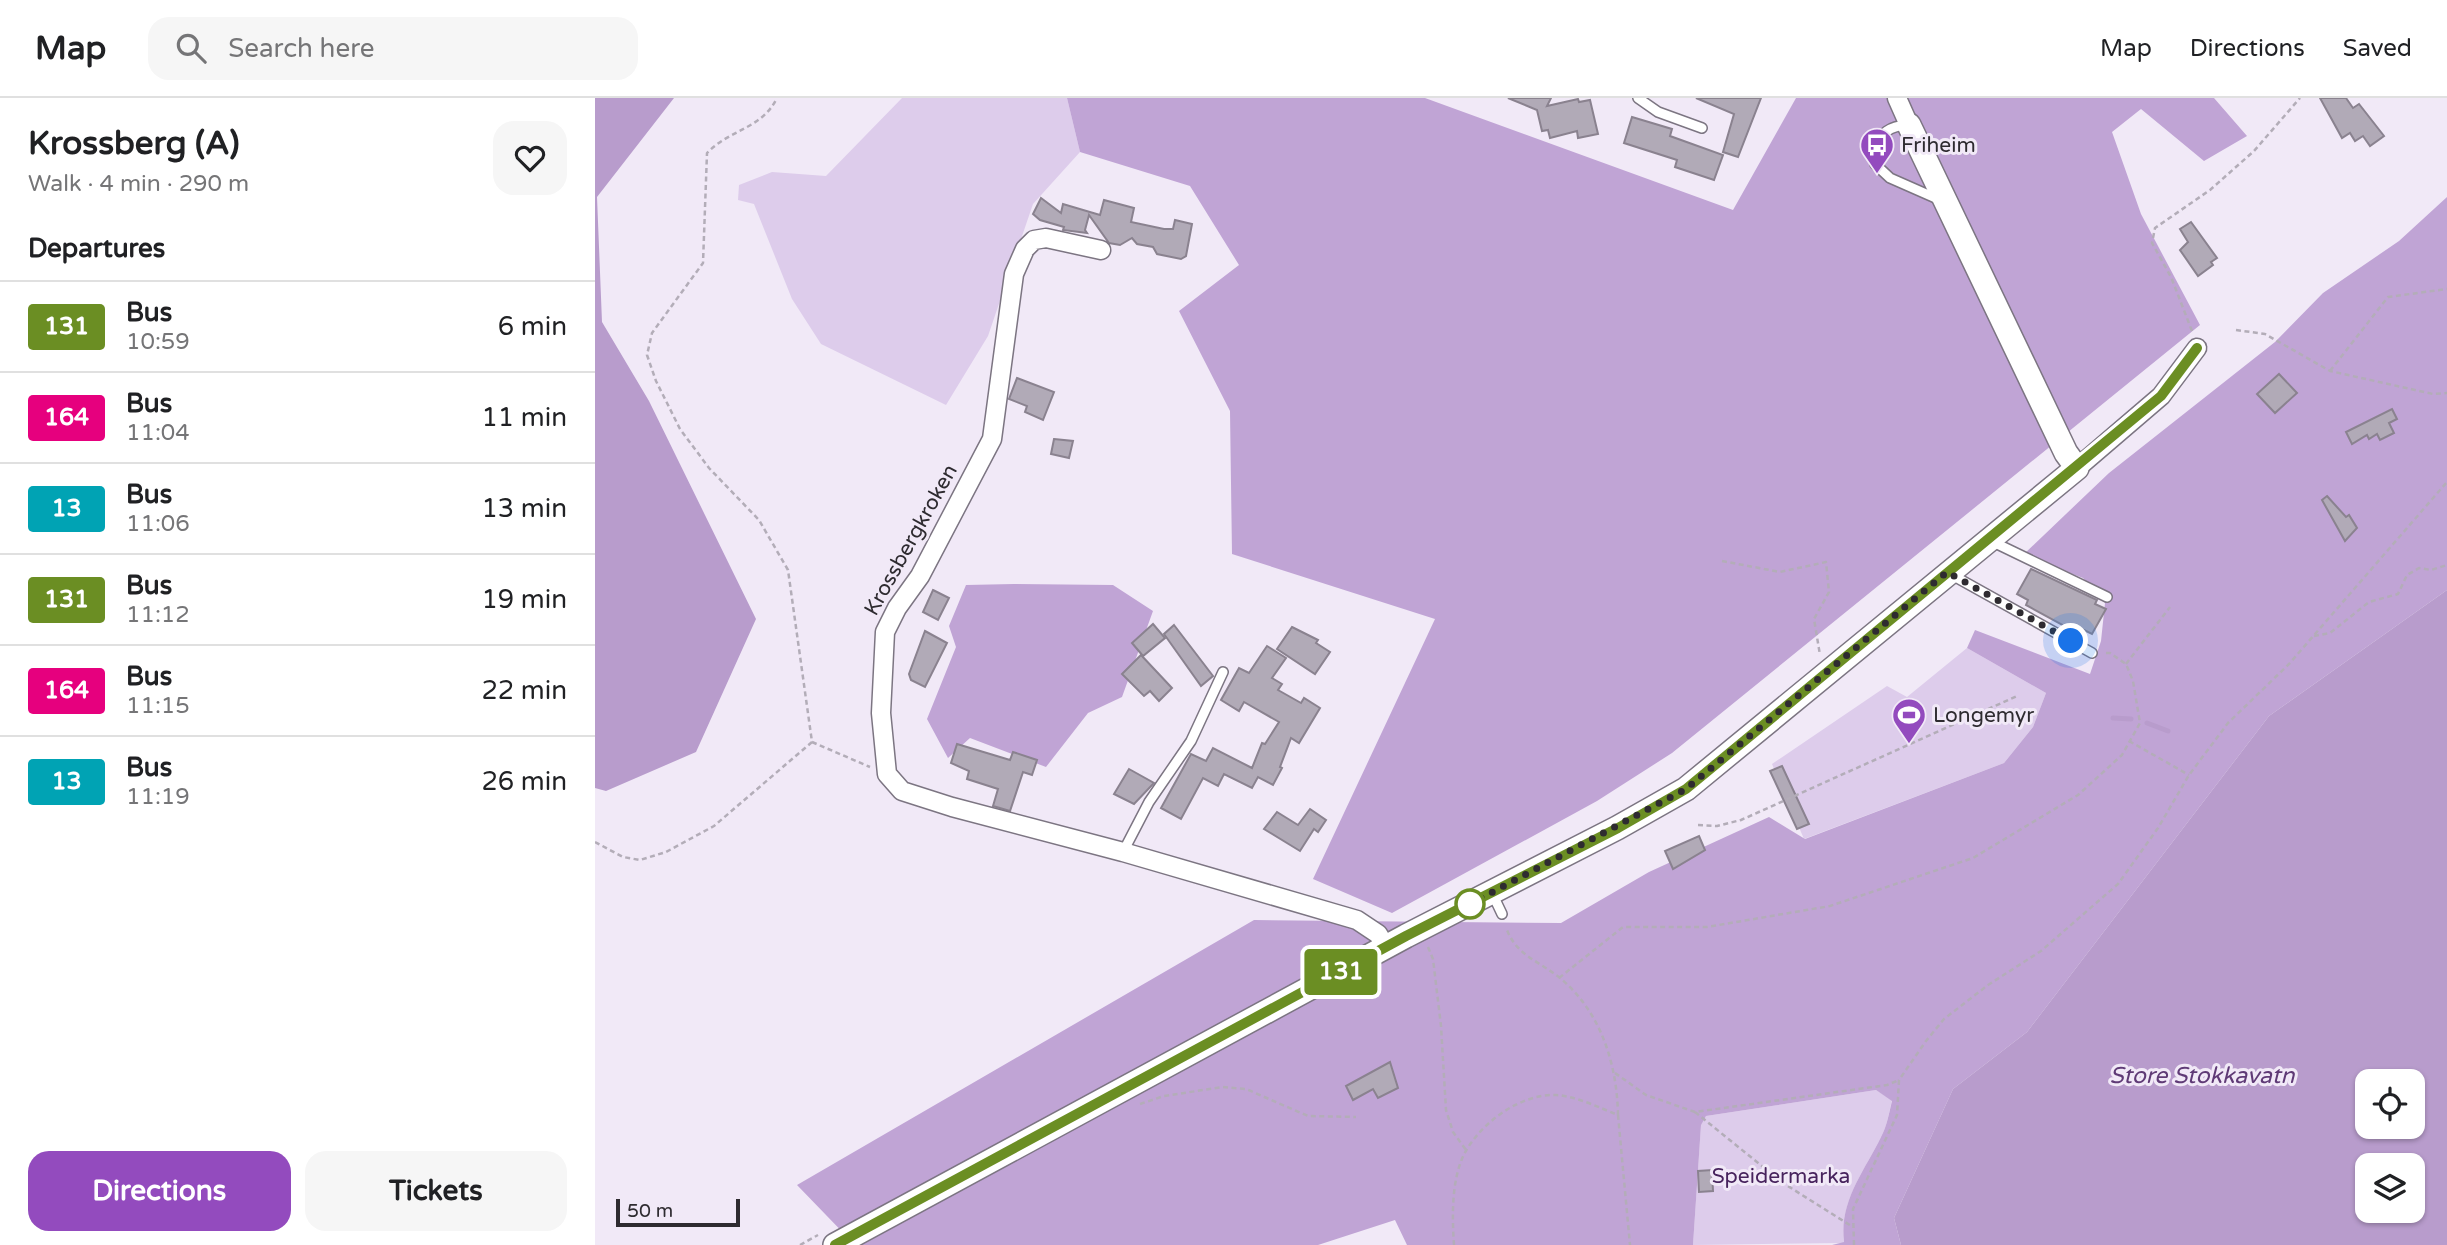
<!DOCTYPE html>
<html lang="en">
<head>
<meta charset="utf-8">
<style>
  body { margin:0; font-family:"Varela Round",sans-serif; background:#f6f6f6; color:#202124; height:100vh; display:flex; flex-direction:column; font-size:26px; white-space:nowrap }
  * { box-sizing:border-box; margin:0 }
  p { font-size:23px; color:#757577 }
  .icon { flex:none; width:38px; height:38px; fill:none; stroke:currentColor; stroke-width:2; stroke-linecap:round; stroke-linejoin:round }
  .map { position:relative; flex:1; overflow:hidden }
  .details { display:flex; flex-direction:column; background:#fff; width:595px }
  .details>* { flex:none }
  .badge { padding:0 14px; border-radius:5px; font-size:24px; line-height:46px }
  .buttons { position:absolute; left:1760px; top:971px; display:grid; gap:14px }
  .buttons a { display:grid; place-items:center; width:70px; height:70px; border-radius:14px; background:#fff; box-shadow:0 2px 5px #0004; font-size:35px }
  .scale { position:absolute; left:21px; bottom:18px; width:124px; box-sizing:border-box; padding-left:7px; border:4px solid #2e2b30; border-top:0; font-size:19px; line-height:24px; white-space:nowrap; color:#2e2b30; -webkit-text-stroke:5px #f1e9f7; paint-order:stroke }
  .you { position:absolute; width:35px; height:35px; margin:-18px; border:5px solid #fff; border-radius:50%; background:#1a73e8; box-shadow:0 0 0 10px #1a73e833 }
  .map>.badge { position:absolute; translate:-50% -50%; box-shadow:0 0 0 4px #fff }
  h2 { padding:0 28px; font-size:26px; line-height:63px }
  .round { display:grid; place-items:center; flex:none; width:74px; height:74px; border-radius:21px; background:#f6f6f6 }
  .overview { display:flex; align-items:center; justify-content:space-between; height:119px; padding:0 28px }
  h1 { font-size:33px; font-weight:700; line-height:52px }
  .action { display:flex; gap:14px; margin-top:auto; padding:14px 28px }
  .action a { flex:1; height:80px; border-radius:21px; background:#934bbe; color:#fff; font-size:28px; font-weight:700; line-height:80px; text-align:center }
  .action a+a { background:#f6f6f6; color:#202124 }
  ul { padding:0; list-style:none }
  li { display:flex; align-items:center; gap:21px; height:91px; padding:0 28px; border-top:2px solid #e0e0e0 }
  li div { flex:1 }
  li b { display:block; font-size:26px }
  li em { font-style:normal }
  li .badge { min-width:77px; font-weight:700; text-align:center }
  header { display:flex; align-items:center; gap:42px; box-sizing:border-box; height:98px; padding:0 35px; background:#fff; border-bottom:2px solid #e0e0e0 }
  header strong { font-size:33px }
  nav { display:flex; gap:38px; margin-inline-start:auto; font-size:24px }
  .search { width:490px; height:63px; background:#f6f6f6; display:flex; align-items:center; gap:18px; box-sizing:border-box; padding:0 24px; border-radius:21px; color:#757577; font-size:26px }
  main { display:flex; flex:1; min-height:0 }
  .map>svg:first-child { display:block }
</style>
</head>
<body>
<header>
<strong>Map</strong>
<div class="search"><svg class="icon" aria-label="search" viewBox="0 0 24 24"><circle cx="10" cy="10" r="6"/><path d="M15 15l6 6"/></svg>Search here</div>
<nav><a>Map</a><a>Directions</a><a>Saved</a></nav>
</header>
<main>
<section class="details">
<div class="overview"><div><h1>Krossberg (A)</h1><p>Walk · 4 min · 290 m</p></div><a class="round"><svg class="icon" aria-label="heart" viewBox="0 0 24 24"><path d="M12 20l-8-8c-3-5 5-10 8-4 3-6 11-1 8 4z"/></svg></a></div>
<h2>Departures</h2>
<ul>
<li><span class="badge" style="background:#6b8e23;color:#fff">131</span><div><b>Bus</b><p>10:59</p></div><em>6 min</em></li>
<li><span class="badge" style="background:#e6007e;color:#fff">164</span><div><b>Bus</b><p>11:04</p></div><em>11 min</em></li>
<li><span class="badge" style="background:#00a3b4;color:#fff">13</span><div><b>Bus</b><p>11:06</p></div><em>13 min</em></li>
<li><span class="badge" style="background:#6b8e23;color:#fff">131</span><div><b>Bus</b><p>11:12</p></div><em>19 min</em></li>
<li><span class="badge" style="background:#e6007e;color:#fff">164</span><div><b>Bus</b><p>11:15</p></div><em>22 min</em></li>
<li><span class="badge" style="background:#00a3b4;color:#fff">13</span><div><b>Bus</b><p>11:19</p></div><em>26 min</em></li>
</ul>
<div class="action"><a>Directions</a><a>Tickets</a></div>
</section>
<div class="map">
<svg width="1852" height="1147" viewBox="0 0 1852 1147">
  <rect width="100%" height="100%" fill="#f1e9f7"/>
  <g fill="#ddcceb">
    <path d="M307 0H472L485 54 438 106 393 238 351 307 226 246 197 201 159 106 143 102 144 87 177 74 231 78Z"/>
    <path d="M1372 550 1451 595 1438 629 1409 665 1209 741 1177 666 1292 588 1312 599Z"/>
    <path d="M1281 992 1297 1002C1294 1015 1292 1028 1286 1039 1269 1074 1244 1103 1249 1145L1098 1147 1106 1026 1111 1018Z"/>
  </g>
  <g fill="#c0a4d5">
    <path d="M472 0H830L1138 112 1201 0H1619L1652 38 1609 63 1546 11 1517 34 1546 116 1605 227 1077 655 1002 703 797 815 718 781 840 521 637 456 635 313 584 213 644 167 595 88 485 54Z"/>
    <path d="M1852 99V492L1674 618 1432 934 1358 991 1299 1120 1306 1147H1237L1249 1144C1244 1103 1269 1074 1286 1039 1292 1028 1294 1015 1297 1003L1281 992 1111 1018 1106 1027 1098 1147H812L800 1122 723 1147H260L202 1087 659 822 966 825 1054 774 1174 719 1210 741 1409 665 1438 629 1451 595 1372 550 1380 532 1495 576 1506 543 1510 505 1488 480 1428 457 1514 375 1680 244 1728 195 1804 143Z"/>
    <path d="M419 486 518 487 558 513 527 599 493 615 451 669 375 640 353 660 332 621 361 549 354 528 371 487Z"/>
  </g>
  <g fill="#b89ccc" fill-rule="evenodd">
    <path d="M0 0H79L2 99 7 224 54 303 161 521 101 654 11 693 0 690Z"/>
    <path d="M1852 492V1147H1306L1299 1120 1358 991 1432 934 1674 618ZM1773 984H1818V1029H1773ZM1773 1068H1818V1113H1773Z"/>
  </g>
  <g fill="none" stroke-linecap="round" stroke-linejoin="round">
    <g stroke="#b89ccc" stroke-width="5">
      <path d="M1518 620 1536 621"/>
      <path d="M1552 625 1573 633"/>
    </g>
  </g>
  <g fill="#b1aab7" stroke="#8a828f" stroke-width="2">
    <path d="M913 0H956L952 8 983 1 984 4 995 2 1003 36 983 40 982 33 955 40 953 32 947 33 942 12Z"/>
    <path d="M1166 0 1143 59 1128 54 1139 16 1101 0Z"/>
    <path d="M1725 0H1751L1758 10 1764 6 1789 38 1775 48 1768 38 1760 43 1755 35 1747 40Z"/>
    <path d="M1037 19 1077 31 1075 38 1128 57 1119 82 1080 69 1082 62 1029 45Z"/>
    <path d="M446 100 466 115 468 106 505 117 509 102 539 110 536 124 569 131H578L580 122 597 126 591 158 586 161 562 156 558 149 542 146 537 140 525 147 514 145 494 117 490 132 492 135 468 132 469 129 445 122 438 116Z"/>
    <path d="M1596 124 1622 160 1616 164 1618 167 1603 178 1585 152 1593 144 1585 131Z"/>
    <path d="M1684 276 1702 295 1680 315 1662 296Z"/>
    <path d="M422 280 459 294 448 322 430 314 432 308 414 301Z"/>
    <path d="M1797 311 1802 321 1794 325 1799 335 1785 342 1782 336 1774 341 1772 337 1757 346 1751 334Z"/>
    <path d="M459 341 478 343 474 360 456 356Z"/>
    <path d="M1732 398 1751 419 1754 417 1762 430 1750 443 1727 402Z"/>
    <path d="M1436 471 1502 502 1500 506 1511 511 1497 536 1485 530 1482 535 1431 507 1433 502 1422 496Z"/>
    <path d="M338 492 354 500 343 522 328 514Z"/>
    <path d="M558 526 570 540 548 558 537 545Z"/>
    <path d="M579 527 618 578 606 588 569 536Z"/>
    <path d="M697 529 723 542 721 545 735 554 720 576 682 551Z"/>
    <path d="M330 533 352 545 330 589 316 582 314 576Z"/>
    <path d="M672 548 691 560 677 580 687 586 683 592 706 605 709 600 725 610 704 645 696 640 685 669 687 670 678 687 663 679 657 690 629 676 623 688 608 680 586 721 566 710 596 656 611 663 618 650 657 670 667 645 670 646 684 624 649 604 644 613 626 602 644 570 654 575Z"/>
    <path d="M546 557 577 590 564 603 555 593 549 598 527 576Z"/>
    <path d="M362 646 415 662 418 654 442 662 437 677 428 674 415 713 398 708 403 691 372 681 374 673 356 665Z"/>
    <path d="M1187 668 1214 726 1202 731 1175 673Z"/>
    <path d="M534 671 559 685 539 706 519 696Z"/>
    <path d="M715 711 731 722 723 734 719 731 705 753 669 731 682 714 703 727Z"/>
    <path d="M1104 738 1110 752 1078 771 1070 753Z"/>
    <path d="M795 964 803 990 783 1000 778 991 758 1002 751 988Z"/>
    <path d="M1117 1072 1118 1093 1104 1094 1103 1073Z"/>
  </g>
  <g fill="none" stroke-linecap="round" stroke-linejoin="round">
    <g stroke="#7c7582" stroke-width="12">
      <g id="service">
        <path d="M1043 0 1063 14 1107 30"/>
        <path d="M1312 27C1294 28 1287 35 1278 50L1280 66 1295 80 1345 102"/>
        <path d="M1396 443 1512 499"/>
        <path d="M1357 477 1497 555"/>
        <path d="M528 754 554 704 596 643 628 574"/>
        <path d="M897 795 907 816"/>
      </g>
    </g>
    <g stroke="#7c7582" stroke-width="21">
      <g id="minor">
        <path d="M1302 0 1314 27"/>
        <path d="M506 152 451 140 439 142 430 151 419 176 397 341 325 478 302 510 290 534 286 615 292 676 307 693 357 709 528 754 762 822 783 836 791 849"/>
        <path d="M1482 370 1566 298 1602 250"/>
      </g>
    </g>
    <g stroke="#7c7582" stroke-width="26">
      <path id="tertiary" d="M240 1147 811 838 1022 730 1091 691 1482 370 1471 355 1314 27"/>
    </g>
    <g stroke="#b3adb8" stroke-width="2.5" stroke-dasharray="5 3.5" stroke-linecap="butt">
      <path d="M1641 232 1670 236 1735 273 1838 296 1852 295"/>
      <path d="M1597 233 1576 179 1557 145 1560 130 1615 92 1659 53 1705 0"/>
      <path d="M1735 273 1793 199 1852 191"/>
      <path d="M1127 463 1185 474 1231 464 1234 494 1219 521 1225 557"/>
      <path d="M1719 538 1735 535 1774 504 1803 496 1812 477 1824 470 1836 472 1852 467"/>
      <path d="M1531 566 1575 509"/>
      <path d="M1534 643 1594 677"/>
      <path d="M217 644 275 669"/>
      <path d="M1103 727 1122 728 1146 722 1422 598"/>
      <path d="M0 744 28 759 45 762 71 754 119 728 217 644 193 472 164 422 114 370 85 331 61 283 52 257 57 235 108 165 112 55C135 31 167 31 182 0"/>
      <path d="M833 849 838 861 846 928 851 1012 858 1034 871 1052"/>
      <path d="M964 880 1028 829H1112L1235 808 1378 760 1483 697 1527 657 1545 625 1538 583 1531 566 1515 555H1510"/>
      <path d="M1020 975 1051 997 1100 1014 1292 987 1304 982"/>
      <path d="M545 1006 569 998 628 989 651 991 713 1018 761 1019"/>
      <path d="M1100 1014 1188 1085 1258 1129"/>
      <path d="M1023 1017 1035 1147"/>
      <path d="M205 1147 223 1137"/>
      <path d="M859 1147C857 1118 856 1077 872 1051 890 1022 926 996 961 997 981 998 1005 1010 1023 1017 1022 966 1006 914 965 880 944 863 920 857 911 829"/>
      <path d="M1259 1147 1258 1111 1302 1017 1304 982 1331 943 1349 921 1393 887 1446 853 1523 786 1563 730 1594 677 1633 625 1694 566 1852 384"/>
    </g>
    <use href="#service" stroke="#fff" stroke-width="9"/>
    <use href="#minor" stroke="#fff" stroke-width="18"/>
    <use href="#tertiary" stroke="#fff" stroke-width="23"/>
  </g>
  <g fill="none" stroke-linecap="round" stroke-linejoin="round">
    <g stroke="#fff" stroke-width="16">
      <path id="line" d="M240 1147 811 838 1023 730 1091 691 1566 298 1602 250"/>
    </g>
    <use href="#line" stroke="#6b8e23" stroke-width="10"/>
    <path stroke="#2e2b30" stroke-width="7" stroke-dasharray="0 12.6" d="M875 806 1091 691 1352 474 1476 543"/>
  </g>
  <defs>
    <g id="bus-pin" transform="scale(1.75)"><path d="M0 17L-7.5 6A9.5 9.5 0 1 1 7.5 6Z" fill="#934bbe" stroke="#f1e9f7"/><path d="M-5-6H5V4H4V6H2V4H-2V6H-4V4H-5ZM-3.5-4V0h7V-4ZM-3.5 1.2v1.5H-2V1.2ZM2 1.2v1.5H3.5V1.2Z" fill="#fff"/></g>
    <g id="stadium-pin" transform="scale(1.75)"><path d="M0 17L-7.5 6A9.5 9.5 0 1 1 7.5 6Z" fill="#934bbe" stroke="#f1e9f7"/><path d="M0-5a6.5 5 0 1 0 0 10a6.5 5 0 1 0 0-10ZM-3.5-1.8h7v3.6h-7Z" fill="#fff"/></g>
  </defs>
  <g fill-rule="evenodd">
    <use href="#bus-pin" x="1282" y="47"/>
    <use href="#stadium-pin" x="1314" y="617"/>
  </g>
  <circle fill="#fff" stroke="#6b8e23" stroke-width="3.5" cx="875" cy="806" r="14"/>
  <g text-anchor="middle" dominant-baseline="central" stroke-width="6" stroke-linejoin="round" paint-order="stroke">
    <g font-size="21" fill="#2e2b30" stroke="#f1e9f7" text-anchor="start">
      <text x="1306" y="47">Friheim</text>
      <text x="1338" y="617">Longemyr</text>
    </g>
    <g font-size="21" fill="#2e2b30" stroke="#f1e9f7">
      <text transform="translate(316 442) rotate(-61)">Krossbergkroken</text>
    </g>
    <g font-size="21" fill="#47235d" stroke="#f1e9f7">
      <text x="1186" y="1078">Speidermarka</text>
    </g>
    <g font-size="23" font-style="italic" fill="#5f3a76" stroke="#f1e9f7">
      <text x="1607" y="978">Store Stokkavatn</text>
    </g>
  </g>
</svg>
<div class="buttons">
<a><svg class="icon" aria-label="locate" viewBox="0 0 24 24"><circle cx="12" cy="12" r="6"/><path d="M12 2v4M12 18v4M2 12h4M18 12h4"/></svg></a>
<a><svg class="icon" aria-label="layers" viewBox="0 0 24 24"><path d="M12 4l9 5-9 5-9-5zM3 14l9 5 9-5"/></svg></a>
</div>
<div class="scale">50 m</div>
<div class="you" style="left:1476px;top:543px"></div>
<b class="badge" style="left:746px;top:874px;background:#6b8e23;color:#fff">131</b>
</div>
</main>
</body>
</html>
